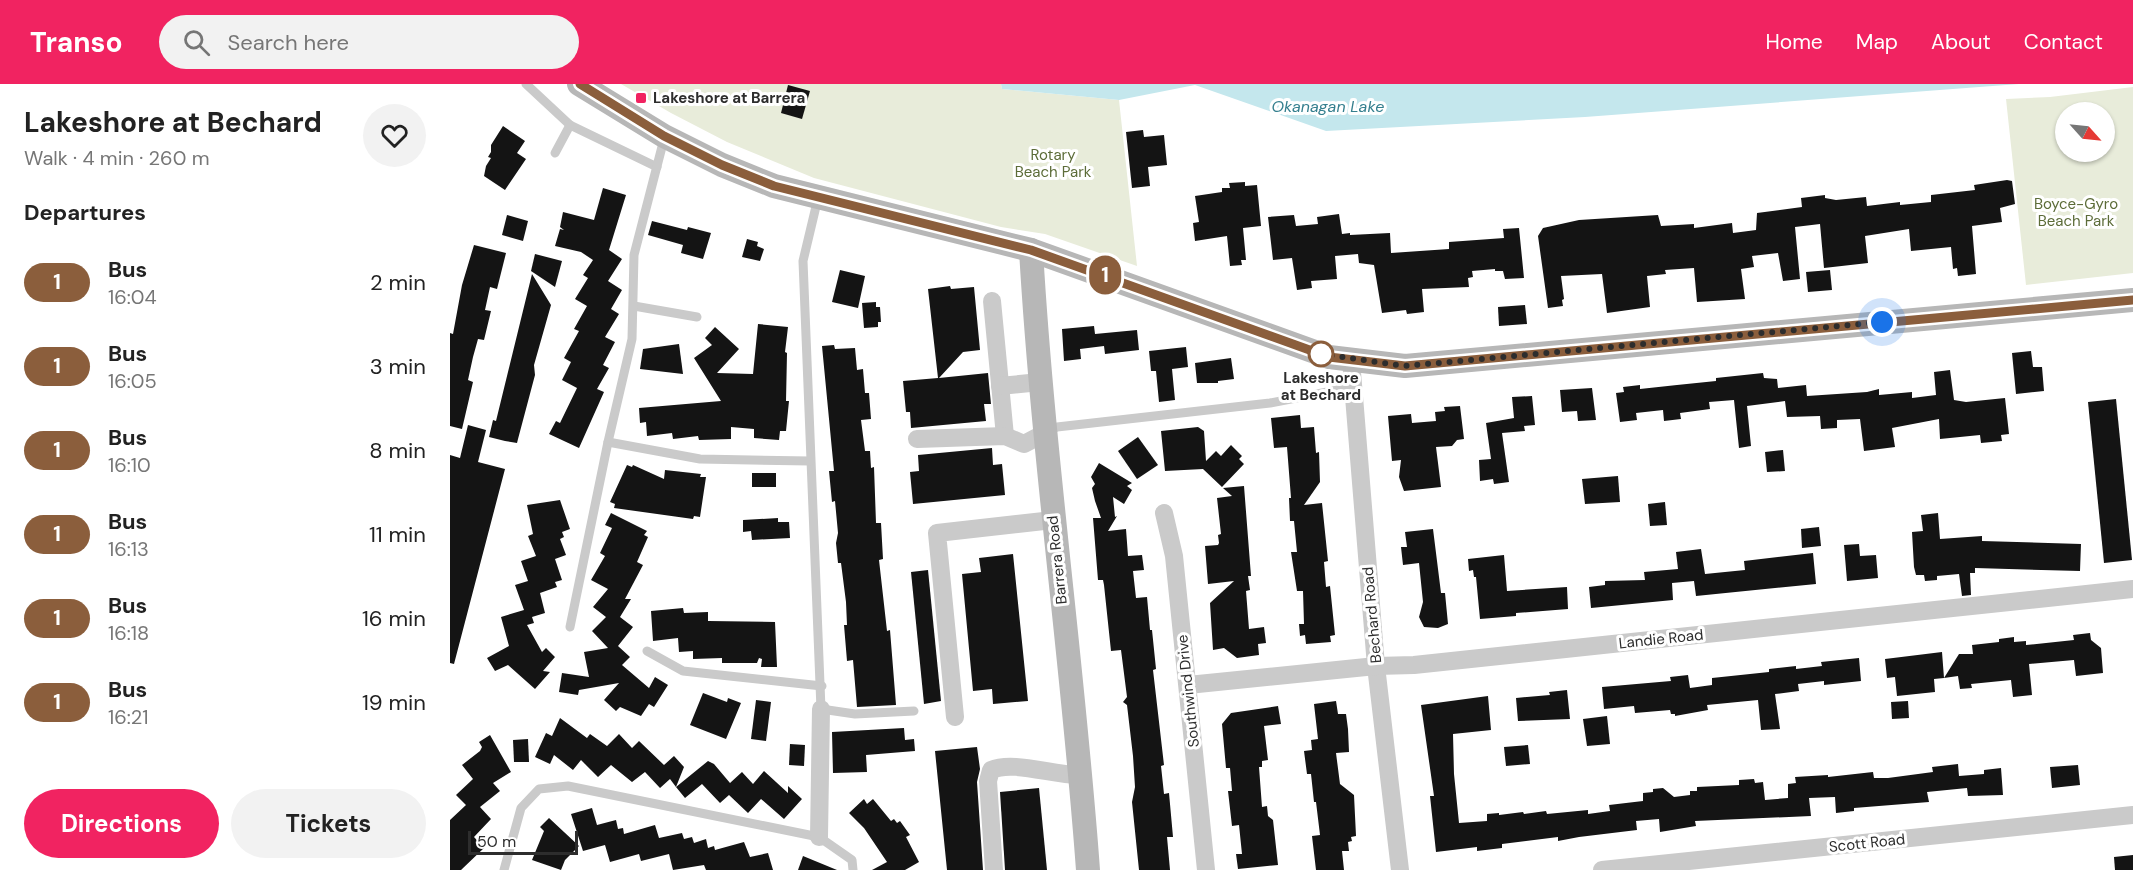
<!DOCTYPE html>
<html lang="en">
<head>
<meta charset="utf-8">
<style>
  body { margin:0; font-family:"DM Sans",sans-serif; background:#f2f2f2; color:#222; height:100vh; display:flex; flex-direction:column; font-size:22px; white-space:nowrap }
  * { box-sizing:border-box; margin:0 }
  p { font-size:20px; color:#767676 }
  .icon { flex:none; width:33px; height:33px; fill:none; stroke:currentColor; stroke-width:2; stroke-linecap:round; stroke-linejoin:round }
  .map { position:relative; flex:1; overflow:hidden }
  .side { display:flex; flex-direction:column; background:#fff; width:450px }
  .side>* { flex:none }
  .badge { padding:0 12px; border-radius:20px; font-size:21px; line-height:39px }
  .needle { width:39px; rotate:117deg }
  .fabs { position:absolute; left:1605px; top:18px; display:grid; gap:12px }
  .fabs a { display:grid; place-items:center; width:60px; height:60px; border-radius:50%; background:#fff; box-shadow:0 2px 4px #0004; font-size:30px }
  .scale { position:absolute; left:18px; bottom:15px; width:110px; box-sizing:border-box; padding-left:6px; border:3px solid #2d2d2d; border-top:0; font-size:16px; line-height:21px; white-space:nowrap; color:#2d2d2d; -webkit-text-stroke:4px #fff; paint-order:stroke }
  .you { position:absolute; width:30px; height:30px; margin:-15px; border:4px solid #fff; border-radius:50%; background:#1a73e8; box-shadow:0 0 0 9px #1a73e833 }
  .map>.badge { position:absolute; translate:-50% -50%; box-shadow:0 0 0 3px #fff }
  h2 { padding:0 24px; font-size:22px; line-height:54px }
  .round { display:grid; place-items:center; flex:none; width:63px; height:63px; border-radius:32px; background:#f2f2f2 }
  .overview { display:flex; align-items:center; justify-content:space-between; height:102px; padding:0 24px }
  h1 { font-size:28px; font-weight:700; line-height:45px }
  .action { display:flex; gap:12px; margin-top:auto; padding:12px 24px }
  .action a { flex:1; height:69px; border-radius:36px; background:#f12361; color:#fff; font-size:24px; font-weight:700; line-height:69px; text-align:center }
  .action a+a { background:#f2f2f2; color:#222 }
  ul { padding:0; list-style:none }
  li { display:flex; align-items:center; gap:18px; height:84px; padding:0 24px }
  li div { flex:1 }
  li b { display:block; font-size:22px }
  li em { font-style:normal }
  li .badge { min-width:66px; font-weight:700; text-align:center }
  header { display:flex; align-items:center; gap:36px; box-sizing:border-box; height:84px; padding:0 30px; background:#f12361; color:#fff }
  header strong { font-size:28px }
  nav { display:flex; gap:33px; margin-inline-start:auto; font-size:21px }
  .search { width:420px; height:54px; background:#f2f2f2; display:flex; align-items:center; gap:15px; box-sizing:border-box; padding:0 21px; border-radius:33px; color:#767676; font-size:22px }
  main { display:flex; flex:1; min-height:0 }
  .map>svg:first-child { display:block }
</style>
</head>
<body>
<header>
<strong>Transo</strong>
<div class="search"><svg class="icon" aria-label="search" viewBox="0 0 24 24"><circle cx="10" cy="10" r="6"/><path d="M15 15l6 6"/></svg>Search here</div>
<nav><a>Home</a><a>Map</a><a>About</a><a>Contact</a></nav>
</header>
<main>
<section class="side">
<div class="overview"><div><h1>Lakeshore at Bechard</h1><p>Walk · 4 min · 260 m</p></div><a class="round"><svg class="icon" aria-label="heart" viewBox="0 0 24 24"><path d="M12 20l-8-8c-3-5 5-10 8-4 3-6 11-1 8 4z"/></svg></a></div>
<h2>Departures</h2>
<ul>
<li><span class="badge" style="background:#8b5e3c;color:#fff">1</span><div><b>Bus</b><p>16:04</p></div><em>2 min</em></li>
<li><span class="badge" style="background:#8b5e3c;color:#fff">1</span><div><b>Bus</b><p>16:05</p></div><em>3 min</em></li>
<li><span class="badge" style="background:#8b5e3c;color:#fff">1</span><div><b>Bus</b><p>16:10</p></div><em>8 min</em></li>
<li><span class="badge" style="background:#8b5e3c;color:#fff">1</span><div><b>Bus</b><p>16:13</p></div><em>11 min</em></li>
<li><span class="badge" style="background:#8b5e3c;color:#fff">1</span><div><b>Bus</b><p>16:18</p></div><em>16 min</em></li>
<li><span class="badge" style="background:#8b5e3c;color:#fff">1</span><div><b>Bus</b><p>16:21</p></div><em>19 min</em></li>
</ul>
<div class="action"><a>Directions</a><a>Tickets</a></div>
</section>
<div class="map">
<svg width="1683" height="786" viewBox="0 0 1683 786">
  <rect width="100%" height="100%" fill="#fff"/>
  <g fill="#e8ecda" fill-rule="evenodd">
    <path d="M171 0H551L552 5 669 16 687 182 595 150 551 143 364 94 277 58 221 29Z"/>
    <path d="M1683 3V189L1576 201 1556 15 1600 13ZM1654 28V68H1616V28Z"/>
  </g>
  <path fill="#c4e7ed" d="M551 0H1569L1135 33 876 47 745 1 669 16 552 5Z"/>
  <g fill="#141414">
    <path d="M338 1 360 7 352 35 331 29Z"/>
    <path d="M53 42 75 57 67 69 76 75 55 106 34 92 36 82 41 74 38 73 41 68V61Z"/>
    <path d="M693 46 694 53 714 51 717 81 698 83 700 102 682 104 676 48Z"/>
    <path d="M1557 96 1562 97 1565 120 1550 124 1552 138 1522 142 1526 190 1508 192 1507 184 1503 185 1501 163 1461 167 1459 145 1415 152 1418 179 1374 184 1370 140 1345 143 1350 195 1333 197 1328 169 1302 172 1304 183 1291 185 1295 215 1247 218 1244 184 1215 186 1216 190 1197 192 1200 223 1157 229 1152 190 1111 192 1114 215 1112 216 1113 222 1098 224 1088 152 1093 144 1129 136 1208 131 1211 142 1244 140V144L1282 139 1283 149 1306 146 1307 129 1352 123 1351 114 1375 111V114L1386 116 1416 113 1417 122 1450 118V121L1481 118V111L1525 106 1524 101Z"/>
    <path d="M795 98V102L807 101 811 142 793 144 796 176H791L792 181 780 182 777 152 745 157 743 139 749 138 745 112 772 108V104H780L779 99Z"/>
    <path d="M153 104 176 111 159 166 172 175 158 197 172 206 161 225 169 230 155 253 165 258 153 281 159 284 147 305 154 308 129 364 99 350 106 337 110 339 127 304 112 296 121 278 114 274 129 247 124 245 137 222 125 215 138 194 133 191 143 176 131 168 105 162 110 145 114 146 110 143 113 128 144 136Z"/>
    <path d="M889 130 892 150 900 149V151L940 149 941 169 999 165V158L1054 154 1053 145 1069 144 1074 194 1055 195 1053 187H1045V185L1022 187 1023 193 1018 194 1019 203 972 205 974 228 957 230 956 226 932 229 924 181 909 179 908 170 885 172 887 195 861 197 862 204 847 206 842 174 823 176 818 133 844 131 846 142 868 140 867 133Z"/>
    <path d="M57 131 78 137 73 157 52 151Z"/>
    <path d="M202 137 237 146 238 143 261 149 253 175 231 169 233 161 198 151Z"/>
    <path d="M297 155 308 158 307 162 314 165 310 177 292 173Z"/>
    <path d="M24 161 56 169 47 205 40 203 35 226 41 227 34 256 28 255 23 273 18 296 23 298 12 345 0 342V249L3 250 12 201Z"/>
    <path d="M85 170 112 177 105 203 81 187Z"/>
    <path d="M390 186 415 192 408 224 382 218Z"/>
    <path d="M1380 186 1382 206 1358 208 1356 188Z"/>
    <path d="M82 190 101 221 84 281 85 291 68 355 67 359 55 357 39 353 43 336 46 337Z"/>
    <path d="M500 202 501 205 524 203 530 266 513 268 489 294 538 289 541 320H534L536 337 461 344 460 328H456L453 297 488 294 478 205Z"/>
    <path d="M426 218V223H430L431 238H428V243L414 244 412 219Z"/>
    <path d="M1075 221 1077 240 1049 242 1048 223Z"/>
    <path d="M308 240 338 243 335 268 337 269 336 317H339L336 347H330L329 356 304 354V345L281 343V355L249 356 248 352 223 355 222 349 197 352 196 338 190 339 189 324 271 317 244 274 262 261 255 254 265 243 289 265 267 289 303 290Z"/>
    <path d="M644 242 645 250 687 246 689 266 655 270 654 262 630 265 631 275 614 277 612 245Z"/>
    <path d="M229 260 233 290 190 285 193 265Z"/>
    <path d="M384 261 385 265 405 264 407 286 413 285 415 309H419L421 335 411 336 415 367H420L421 384 424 383 426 439H431L433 475 429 476 437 547 440 546 446 621 407 623 403 576 397 577 394 541H397L396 518 391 479H388L386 459 388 449 385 417 382 418 379 387H384L372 262Z"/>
    <path d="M736 263 738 283 722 285 725 316 709 318 706 287H701L699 267Z"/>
    <path d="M1581 267 1583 283H1592L1594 307 1566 310 1562 269Z"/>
    <path d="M781 274 784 295 768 297V299H747L745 279Z"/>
    <path d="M1500 286 1504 316 1516 318 1555 314 1559 350 1551 351 1552 357 1531 359 1530 351 1490 355 1489 335 1442 344 1445 363 1414 367 1410 335 1387 336V344L1371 345 1370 332 1337 333 1335 317 1297 322 1301 362 1289 364 1284 316 1259 318 1260 325 1230 329 1231 335 1214 337 1213 326 1186 329 1187 336 1170 338 1166 309 1174 308 1173 303 1190 301V305L1227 301 1266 297V294L1313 289 1314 294 1327 295 1328 304 1356 301 1357 312 1417 308 1429 305V311L1462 308V314L1486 311 1484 288Z"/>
    <path d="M1142 304 1146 336 1128 337 1127 327 1112 328 1110 306Z"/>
    <path d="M1082 312 1085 341 1074 342 1075 347 1052 349 1059 398 1044 400 1043 395 1030 397 1029 376 1041 375 1036 339 1064 334 1062 313Z"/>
    <path d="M1666 315 1682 476 1654 479 1638 318Z"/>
    <path d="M1010 322 1014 355 1007 356 1002 362 986 363 991 403 954 407 949 393 951 376 942 377 938 332 961 330 962 339 986 337 985 328 995 327 994 323Z"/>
    <path d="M850 331 851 344 864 343 866 369 869 368 870 398 854 421 872 419 878 477 874 478 876 503 880 502 885 551 880 552 881 558 856 560 855 551 850 552 849 540H854L853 507H847L841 468H847L844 437H840L839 414H841L837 363 824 364 821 334Z"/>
    <path d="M18 341 36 346 28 378 55 385 4 580 0 579V371L10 374Z"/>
    <path d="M748 343 754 347 756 377 766 367 771 372 781 361 792 372 789 375 794 380 772 403 753 385 715 387 711 347Z"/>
    <path d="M688 353 708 381 687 395 668 367Z"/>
    <path d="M542 364 543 381 552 380 555 411 463 420 460 388 469 387 468 371Z"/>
    <path d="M1333 366 1335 387 1317 388 1315 368Z"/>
    <path d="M649 379 682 399 677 402 682 406 674 420 663 413 665 433 667 432 658 447 676 445 678 472 692 471 694 486 683 487 686 514 697 513 700 546H702L706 585 703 586 714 681 711 682 714 710 719 709 723 753H717L720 786H689L682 718 685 703 683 672 677 621 673 618 677 613 671 566 661 567 654 501 653 496H648L643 434H651L645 417 642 404 645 400 641 393Z"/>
    <path d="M177 381 182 383 183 381 214 395 215 386 251 390 250 393H256L250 433 244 432 243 435 164 424 165 420 160 418Z"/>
    <rect x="302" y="389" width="24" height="14"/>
    <path d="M1168 392 1170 418 1135 420 1132 395Z"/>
    <path d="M794 402 801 492H798L800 506 796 507 799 545 814 543 816 559 808 560 809 571 787 574 774 564 763 566 760 519 784 497 758 500 755 462 768 461 769 459 768 451 771 450 767 414 782 412 773 404Z"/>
    <path d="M110 416 120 445 112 448 114 453 110 455 116 471 105 475 112 496 105 498 107 503 90 509 95 529 82 533 84 539 77 541 92 568 96 564 105 573 93 587 100 588 85 605 58 581 45 587 37 574 59 562 51 533 74 526 65 501 78 497 71 477 86 472 78 452 83 450 77 421Z"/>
    <path d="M1215 418 1217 441 1200 442 1198 420Z"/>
    <path d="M161 429 197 447 194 451 198 453 187 478 193 481 175 515H181L170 533 183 543 168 562 180 573 172 581 199 604 205 593 218 601 204 623 199 620 191 632 170 623 166 627 154 616 169 599 129 606 128 611 109 608 112 589 139 593 134 568 158 564 142 547 156 533 143 523 158 505 141 496 155 472 150 469 162 444 155 441Z"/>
    <path d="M1488 429 1490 455 1532 452V457L1631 460 1630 487 1525 484V489H1520L1521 511 1512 512 1509 490 1487 492V496L1475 497 1474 491H1466L1464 483 1462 448 1473 447 1471 431Z"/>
    <path d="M328 434V438H339L340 454 302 456 301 447 293 448V436Z"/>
    <path d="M1369 443 1371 462 1352 464 1351 445Z"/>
    <path d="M983 445 991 509H995L998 540 988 544 974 543 969 533 973 518 969 479 953 481 951 463H957L955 448Z"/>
    <path d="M1409 460 1410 472 1426 471 1428 494 1397 497 1394 461Z"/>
    <path d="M1251 465 1255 490 1295 486 1294 477 1363 469 1366 500 1246 512 1244 497 1222 499 1223 516 1141 524 1139 503 1155 501V497L1195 496 1194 488 1228 485 1226 468Z"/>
    <path d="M563 470 578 617 543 620 542 605 523 607 512 490 531 488 529 474Z"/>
    <path d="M1054 471 1057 507 1117 503 1118 525 1066 529V532L1030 535 1026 493H1024L1023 486 1019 487 1018 475Z"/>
    <path d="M478 486 491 617 474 620 461 488Z"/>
    <path d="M233 524 234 529 258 528V537L325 538 327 583H311L312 575 309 574 307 579H272V574L243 575V567L229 568 228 554 203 557 201 527Z"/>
    <path d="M1640 549 1641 556 1651 564 1653 589 1626 592 1624 576 1579 580 1582 611 1563 613 1561 596 1521 600 1522 604 1510 605 1508 592 1494 594 1509 570H1523L1522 561 1549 558V555L1564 553V558L1576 557V561L1624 556 1623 551Z"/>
    <path d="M1492 568 1494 594 1484 595 1485 608 1447 612 1445 593 1437 594 1435 575Z"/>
    <path d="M1409 574 1411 597 1374 601V597L1348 600 1349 607 1325 610 1330 645 1311 646 1308 616 1257 621 1258 626 1225 632V630H1221L1220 626 1185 629 1184 622 1154 625 1152 603 1221 597 1220 593 1238 591 1240 604 1262 601V594L1319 588V585L1346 582V585L1372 582 1371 578Z"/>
    <path d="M1117 606 1120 635 1068 637 1066 614 1100 611 1099 608Z"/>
    <path d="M253 609 277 618 278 614 291 619 276 655 240 641Z"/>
    <path d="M1038 612 1041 646 1003 650 1004 690 1009 739 1037 737V730L1049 729V731L1073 728 1074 730 1096 727 1097 730 1138 726V730L1160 727 1159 721 1193 717V709L1203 708V705L1213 704 1224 713 1240 711V707H1247V703L1289 701V696L1304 695 1305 699 1313 698 1315 716 1338 714V700L1346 699 1345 693 1378 691V693L1423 688 1424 694H1438L1483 688 1482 683 1508 680 1509 692 1534 690V686L1551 684 1553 711 1518 712 1517 704 1477 708 1479 718 1404 724V727L1386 729 1385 713 1359 714 1361 732 1245 737 1246 742 1210 748 1209 735 1186 737 1187 746 1129 753 1108 757V753L1052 760V764L1027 767V763L986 768 980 712H984L971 621Z"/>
    <path d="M306 616 321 618 316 657 301 655Z"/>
    <path d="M886 617 888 630H896L898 645 899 668 886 669 890 700 904 711 906 752 901 753 902 757 898 758 899 767H892L894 786H866L862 752 870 751 866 718H864L861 690H857L854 667 862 666 861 656 868 655 864 620Z"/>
    <path d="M1458 617 1459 634 1442 635 1441 618Z"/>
    <path d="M828 622 831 640 814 642 818 676 812 677V683H809L812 723 817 722 818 732 823 736 828 781 788 785 786 770H792L789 741 782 742 778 707H782L780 684H776L772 640 781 629Z"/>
    <path d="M1157 632 1160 660 1137 662 1133 635Z"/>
    <path d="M110 634 137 654 140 650 157 662 169 650 182 664 189 657 214 681 224 672 234 683 226 703 220 695 210 704 195 688 182 698 161 681 148 693 131 676 123 686 104 671 100 680 85 673 96 649 102 652Z"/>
    <path d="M454 644 455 656 464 655 465 667 416 671 417 688 383 689 382 648Z"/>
    <path d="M40 651 61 688 43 699 50 707 30 723 41 735 24 753 34 764 11 786H0V736L16 721 6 711 23 695 12 681 30 667 32 663 29 658Z"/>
    <path d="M78 655 79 678H64L63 656Z"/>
    <path d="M340 660 355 661 354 682 339 681Z"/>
    <path d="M1078 661 1080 680 1056 682 1054 663Z"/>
    <path d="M527 663 530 685 527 698 533 786H497L485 667Z"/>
    <path d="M258 677 264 680 280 699 292 688 303 700 314 687 338 709V702L352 715 334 735 311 715 298 729 279 711 270 719 252 700 235 714 226 703Z"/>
    <path d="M1628 681 1630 701 1602 704 1600 683Z"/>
    <path d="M589 704 597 786H555L550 708Z"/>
    <path d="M414 715 417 720 423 715 441 737 444 735 447 739 450 737 460 751 456 753 469 778 455 786H422L437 778 414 744 399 729Z"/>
    <path d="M142 724 147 741 166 736 168 745 173 744 174 750 205 741 209 754 232 749 234 755 242 753 244 759 256 755 258 764 264 762 265 766 294 758 300 773 318 769 323 786H256L254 781 223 786 219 770 191 777 189 770 160 778 155 761 133 767 121 730Z"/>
    <path d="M99 734 129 762 115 776 111 786 82 776 94 747 90 743Z"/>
    <path d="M1683 771V786H1665L1664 773Z"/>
    <path d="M353 772 387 786H348Z"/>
  </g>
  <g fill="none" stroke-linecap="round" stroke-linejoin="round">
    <g stroke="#cacaca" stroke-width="9">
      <path d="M76 0 120 41 207 83"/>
      <path d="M105 69 120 41"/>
      <path d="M368 114 353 177 371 625 405 630 464 627"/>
      <path d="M184 222 247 233"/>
      <path d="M597 348 607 343 820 319 903 303"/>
      <path d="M158 358 250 375 360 377"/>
      <path d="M120 543 158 358 182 255 184 171 214 55"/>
      <path d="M197 567 233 587 372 602"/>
      <path d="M54 786 71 724 89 705 118 702 369 753 402 776 403 786"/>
    </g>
    <g stroke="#cacaca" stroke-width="18">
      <path d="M542 217 555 352"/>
      <path d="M901 276 926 582 950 786"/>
      <path d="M550 302 590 298"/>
      <path d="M467 355 555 352 574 360 595 349"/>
      <path d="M714 429 724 472 756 786"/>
      <path d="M738 601 926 582 964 581 1683 505"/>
      <path d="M505 633 487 449 603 436"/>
      <path d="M369 753 371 625"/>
      <path d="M544 786 538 697 541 686C564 676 604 692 631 691"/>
      <path d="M1152 786 1683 731"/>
    </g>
    <g stroke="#b7b7b7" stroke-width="24">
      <path d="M129 0 214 52 272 81 324 102 581 166 879 273 955 282 1683 216"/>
      <path d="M581 166C593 374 623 579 638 786"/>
    </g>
  </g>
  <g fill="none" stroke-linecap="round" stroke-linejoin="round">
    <g stroke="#fff" stroke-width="14">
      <path id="line" d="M130 0 214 52 272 81 324 102 581 166 879 273 955 282 1683 216"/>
    </g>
    <use href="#line" stroke="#8b5e3c" stroke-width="9"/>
    <path stroke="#2d2d2d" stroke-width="6" stroke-dasharray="0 10.8" d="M871 270 955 282 1432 238"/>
  </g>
  <rect fill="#f12361" stroke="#fff" stroke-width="2" x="185" y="8" width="12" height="12" rx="3"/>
  <circle fill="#fff" stroke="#8b5e3c" stroke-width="3" cx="871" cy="270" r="12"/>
  <g text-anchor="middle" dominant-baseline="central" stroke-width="6" stroke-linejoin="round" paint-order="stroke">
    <g font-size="15" font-weight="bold" fill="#2d2d2d" stroke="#fff" text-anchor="start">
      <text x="203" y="14">Lakeshore at Barrera</text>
    </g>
    <g font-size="15" fill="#5c6c38" stroke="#fff">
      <text x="603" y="71">Rotary<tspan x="603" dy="17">Beach Park</tspan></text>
      <text x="1626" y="120">Boyce-Gyro<tspan x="1626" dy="17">Beach Park</tspan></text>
    </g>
    <g font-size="15" font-weight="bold" fill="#2d2d2d" stroke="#fff">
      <text x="871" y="294">Lakeshore<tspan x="871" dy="17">at Bechard</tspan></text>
    </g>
    <g font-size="15" fill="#2d2d2d" stroke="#fff">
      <text transform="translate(607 476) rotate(-96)">Barrera Road</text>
      <text transform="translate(922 531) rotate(-95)">Bechard Road</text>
      <text transform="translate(1211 555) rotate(-6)">Landie Road</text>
      <text transform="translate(738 607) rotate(-96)">Southwind Drive</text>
      <text transform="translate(1417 759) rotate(-6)">Scott Road</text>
    </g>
    <g font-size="16" font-style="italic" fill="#347f8e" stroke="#fff">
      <text x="878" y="22">Okanagan Lake</text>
    </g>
  </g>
</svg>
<div class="fabs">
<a><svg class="needle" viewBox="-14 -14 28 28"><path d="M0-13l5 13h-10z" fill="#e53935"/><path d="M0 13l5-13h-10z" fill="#767676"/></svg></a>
</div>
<div class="scale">50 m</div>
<div class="you" style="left:1432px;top:238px"></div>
<b class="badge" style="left:655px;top:191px;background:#8b5e3c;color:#fff">1</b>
</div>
</main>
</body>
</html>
